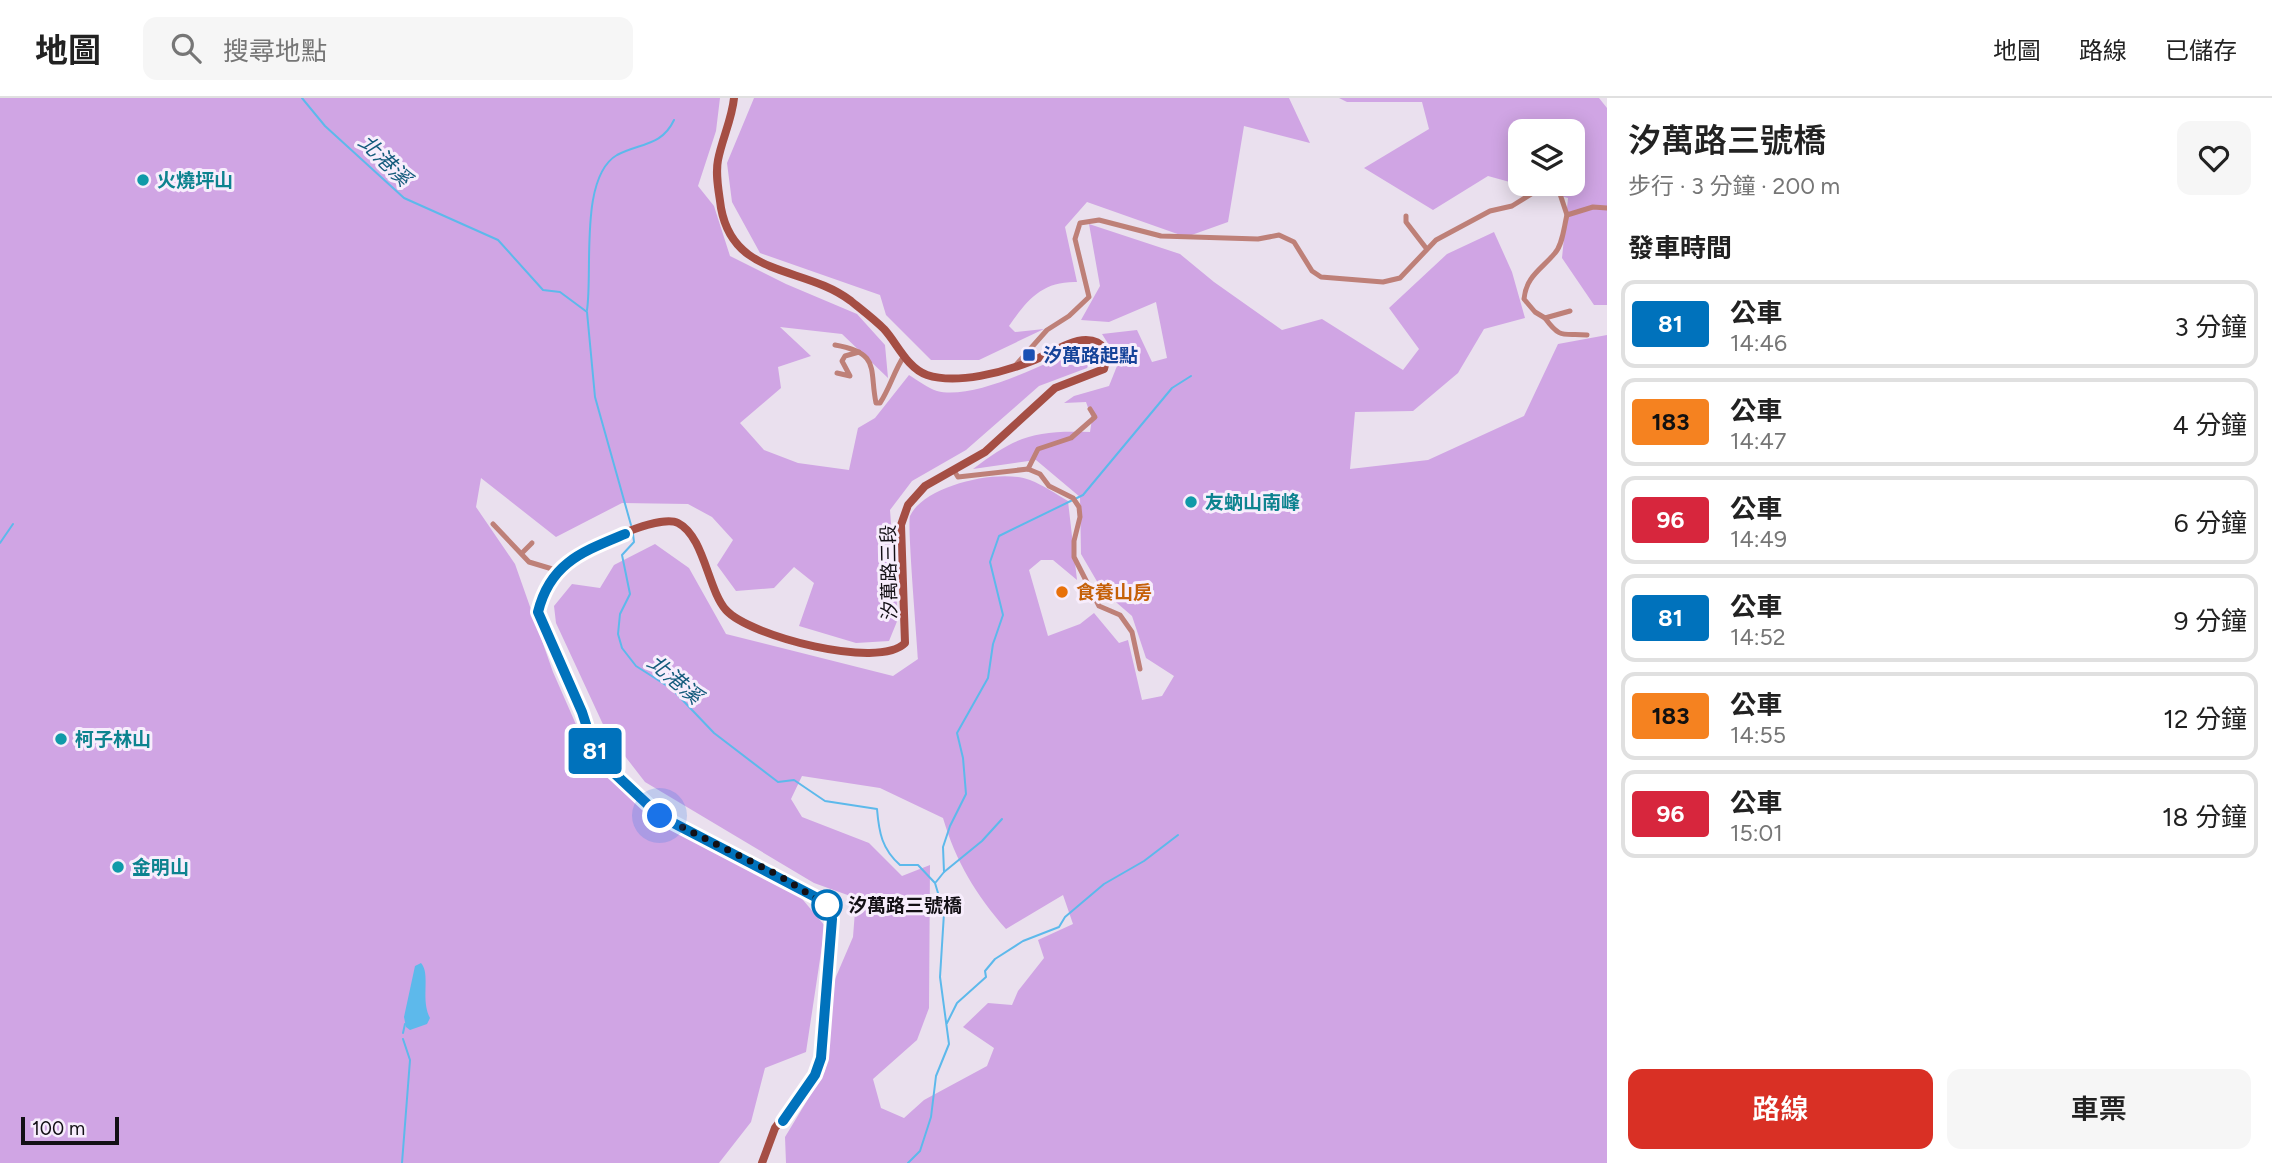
<!DOCTYPE html>
<html lang="zh-TW">
<head>
<meta charset="utf-8">
<style>
  body { margin:0; font-family:Figtree,"Noto Sans TC",sans-serif; background:#f6f6f6; color:#222; height:100vh; display:flex; flex-direction:column; font-size:26px; white-space:nowrap }
  * { box-sizing:border-box; margin:0 }
  p { font-size:23px; color:#767676 }
  .icon { flex:none; width:38px; height:38px; fill:none; stroke:currentColor; stroke-width:2; stroke-linecap:round; stroke-linejoin:round }
  .map { position:relative; flex:1; overflow:hidden }
  .sheet { display:flex; flex-direction:column; background:#fff; width:665px }
  .sheet>* { flex:none }
  .badge { padding:0 14px; border-radius:5px; font-size:24px; line-height:46px }
  .fabs { position:absolute; left:1508px; top:21px; display:grid; gap:14px }
  .fabs a { display:grid; place-items:center; width:77px; height:77px; border-radius:14px; background:#fff; box-shadow:0 4px 18px #0003; font-size:35px }
  .scale { position:absolute; left:21px; bottom:18px; width:98px; box-sizing:border-box; padding-left:7px; border:4px solid #131015; border-top:0; font-size:19px; line-height:24px; white-space:nowrap; color:#131015; -webkit-text-stroke:5px #f7edfc; paint-order:stroke }
  .you { position:absolute; width:35px; height:35px; margin:-18px; border:5px solid #fff; border-radius:50%; background:#1a73e8; box-shadow:0 0 0 10px #1a73e833 }
  .map>.badge { position:absolute; translate:-50% -50%; box-shadow:0 0 0 4px #fff }
  h2 { padding:0 21px; font-size:26px; line-height:63px }
  .round { display:grid; place-items:center; flex:none; width:74px; height:74px; border-radius:14px; background:#f6f6f6 }
  .head { display:flex; align-items:center; justify-content:space-between; height:119px; padding:0 21px }
  h1 { font-size:33px; font-weight:600; line-height:52px }
  .button { display:flex; gap:14px; margin-top:auto; padding:14px 21px }
  .button a { flex:1; height:80px; border-radius:14px; background:#d93025; color:#fff; font-size:28px; font-weight:600; line-height:80px; text-align:center }
  .button a+a { background:#f6f6f6; color:#222 }
  ul { padding:0; list-style:none }
  li { display:flex; align-items:center; gap:21px; height:88px; margin:0 14px 10px; padding:0 7px; border:4px solid #e0e0e0; border-radius:14px }
  li div { flex:1 }
  li b { display:block; font-size:26px }
  li em { font-style:normal }
  li .badge { min-width:77px; font-weight:700; text-align:center }
  header { display:flex; align-items:center; gap:42px; box-sizing:border-box; height:98px; padding:0 35px; background:#fff; border-bottom:2px solid #e0e0e0 }
  header strong { font-size:33px }
  nav { display:flex; gap:38px; margin-inline-start:auto; font-size:24px }
  .search { width:490px; height:63px; background:#f6f6f6; display:flex; align-items:center; gap:18px; box-sizing:border-box; padding:0 24px; border-radius:14px; color:#767676; font-size:26px }
  main { display:flex; flex:1; min-height:0 }
  .map>svg:first-child { display:block }
</style>
</head>
<body>
<header>
<strong>地圖</strong>
<div class="search"><svg class="icon" aria-label="search" viewBox="0 0 24 24"><circle cx="10" cy="10" r="6"/><path d="M15 15l6 6"/></svg>搜尋地點</div>
<nav><a>地圖</a><a>路線</a><a>已儲存</a></nav>
</header>
<main>
<div class="map">
<svg width="1607" height="1065" viewBox="0 0 1607 1065">
  <rect width="100%" height="100%" fill="#eae0ee"/>
  <g fill="#d0a5e4" fill-rule="evenodd">
    <path d="M0 0H720L716 33 698 88 714 108 730 158 786 186 857 216 885 247 888 280 842 236 780 229 811 258 778 269 781 290 740 325 764 352 798 365 849 372 858 330 875 320 909 277C917 282 928 290 937 293 974 303 1051 263 1085 247L1092 258 1087 270 1039 288 966 352 912 383 890 412 898 521 889 543 856 545 799 528 814 485 794 469 774 490 736 493 717 467 733 442 712 419 688 406 622 405 556 439 481 380 476 409 515 466 553 574 585 647 647 716 798 796 825 828 806 954 765 970 751 1024 719 1065H0Z"/>
    <path d="M754 0H1289L1310 45 1244 28 1228 124 1186 139 1087 104 1065 129 1077 184C1042 183 1027 202 1009 228L1015 234 1044 231 979 262H931L886 217 880 197 760 155 732 104 727 65Z"/>
    <path d="M1339 0H1599L1607 10V207H1594L1562 160 1568 100 1488 78 1433 112 1364 70 1429 31 1422 4H1347ZM1521 33H1573V86H1521Z"/>
    <path d="M1089 126 1180 156 1214 184 1282 232 1322 221 1403 272 1419 251 1389 210 1447 156 1494 134 1512 174 1525 220 1484 231 1458 275 1413 313 1355 314 1350 371 1428 362 1524 318 1558 246 1607 237V1065H786L785 1039 825 973 835 881 853 839 856 800 814 785 645 684 607 635 556 525 554 508 572 486 600 490 614 467 655 446 689 470 726 536 893 578 918 561C917 541 907 426 910 418 924 387 1000 370 1030 382 1043 387 1056 396 1068 403L1077 482 1053 462H1041L1029 472 1048 538 1080 526 1094 515 1119 545 1128 542 1142 602 1162 598 1174 578 1146 560 1132 518 1102 492 1081 456 1080 399 1036 362 973 371C1016 338 1035 332 1090 334L1092 321 1086 304 1064 305 1074 298 1109 288 1119 263 1102 236 1137 232 1152 264 1167 260 1156 204 1109 224 1081 222 1100 188ZM802 678 880 690 943 720C956 764 976 797 1006 831L1063 797 1073 826 1038 842 1044 860 1018 893 1012 907 988 905 963 929 994 950 987 968 924 1002 904 1020 881 1010 873 981 917 942 929 910 930 767 902 778 869 745 802 719 791 701Z"/>
  </g>
  <path fill="#5db9eb" d="M421 865C431 876 420 902 430 920L427 926 410 932 406 929 404 919 415 868Z"/>
  <g fill="none" stroke-linecap="round" stroke-linejoin="round">
    <g stroke="#5db9eb" stroke-width="2">
      <path d="M302 0 325 28 404 100 498 142 543 192 560 194 587 214 595 299 631 427"/>
      <path d="M587 212C593 173 579 79 617 57 640 45 662 48 674 22"/>
      <path d="M633 436 634 444 622 457 630 496 620 516 618 536 622 550 636 568 672 591 714 635 778 684 794 682 825 703 877 711C879 735 882 751 900 767H918L935 785 944 815 940 879 949 946 936 978 931 1019 920 1053 908 1065"/>
      <path d="M0 445 13 426"/>
      <path d="M944 774 982 743 1002 721"/>
      <path d="M936 784 944 774 943 749 950 728 966 696 963 660 957 635 988 580 993 546 1003 517 990 464 999 438 1083 397 1172 290 1191 278"/>
      <path d="M947 925 957 905 986 879 985 873 995 861 1023 843 1059 829 1065 819 1104 786 1144 763 1178 737"/>
      <path d="M403 935 405 926"/>
      <path d="M402 1065 410 962 403 941"/>
    </g>
    <g stroke="#be8078" stroke-width="5">
      <path d="M1567 117C1564 128 1563 146 1555 155 1542 171 1526 178 1524 201L1535 214 1545 220 1570 213"/>
      <path d="M1406 118V124L1426 150"/>
      <path d="M1545 220C1561 242 1563 235 1587 237"/>
      <path d="M835 247C881 255 869 271 876 305H880C890 290 894 273 904 258"/>
      <path d="M1015 268 1047 232 1069 218 1089 199 1075 141 1080 125 1099 122 1161 138 1258 141 1279 137 1294 144 1312 173 1321 179 1383 184 1400 180 1436 142 1490 113 1512 108 1541 90H1558L1567 117 1593 109 1607 110"/>
      <path d="M837 275 850 278 842 263 845 258 859 254"/>
      <path d="M953 371 958 379 1028 371 1040 376 1049 388 1073 400 1079 409 1080 419 1074 443V459L1099 508 1120 517 1132 534 1140 571"/>
      <path d="M1028 371 1038 351 1071 340 1095 319 1090 311"/>
      <path d="M493 426 529 464 559 473"/>
      <path d="M522 455 532 445"/>
    </g>
    <path stroke="#a54e44" stroke-width="8" d="M734 0C732 21 722 41 718 62 715 77 719 94 721 110 734 181 804 167 851 203 862 212 874 221 884 231 897 245 907 270 927 277 957 287 1004 274 1032 263 1048 257 1069 242 1086 242 1104 242 1109 255 1104 271L1055 290 985 354 925 388 908 407 901 427 905 545C879 572 749 538 726 512 708 492 704 438 678 425 659 415 583 451 567 465 551 480 543 494 538 514L581 614 595 654 613 674 660 718 823 803 832 821 821 960 815 977 775 1030 762 1065"/>
  </g>
  <g fill="none" stroke-linecap="round" stroke-linejoin="round">
    <g stroke="#fff" stroke-width="16">
      <path id="line" d="M625 436C582 454 550 465 538 514L582 614 595 654 613 674 660 718 823 803 832 821 821 960 815 977 783 1023"/>
    </g>
    <use href="#line" stroke="#0072bc" stroke-width="10"/>
    <path stroke="#131015" stroke-width="7" stroke-dasharray="0 12.6" d="M660 718 778 777 827 807"/>
  </g>
  <g fill="#0f9aa8" stroke="#f7edfc" stroke-width="2.5">
    <circle cx="143" cy="82" r="7"/>
    <circle cx="1191" cy="404" r="7"/>
    <circle cx="61" cy="641" r="7"/>
    <circle cx="118" cy="769" r="7"/>
  </g>
  <rect fill="#1a4fb4" stroke="#f7edfc" stroke-width="2.5" x="1022" y="250" width="14" height="14" rx="3.5"/>
  <circle fill="#e8710a" stroke="#f7edfc" stroke-width="2.5" cx="1062" cy="494" r="7"/>
  <circle fill="#fff" stroke="#0072bc" stroke-width="3.5" cx="827" cy="807" r="14"/>
  <g text-anchor="middle" dominant-baseline="central" stroke-width="6" stroke-linejoin="round" paint-order="stroke">
    <g font-size="19" font-weight="bold" fill="#0d838f" stroke="#f7edfc" text-anchor="start">
      <text x="157" y="82">火燒坪山</text>
      <text x="1205" y="404">友蚋山南峰</text>
      <text x="75" y="641">柯子林山</text>
      <text x="132" y="769">金明山</text>
    </g>
    <g font-size="19" font-weight="bold" fill="#164399" stroke="#f7edfc" text-anchor="start">
      <text x="1043" y="257">汐萬路起點</text>
    </g>
    <g font-size="19" fill="#131015" stroke="#f7edfc">
      <text transform="translate(889 474) rotate(-91)">汐萬路三段</text>
    </g>
    <g font-size="19" font-weight="bold" fill="#c56008" stroke="#f7edfc" text-anchor="start">
      <text x="1076" y="494">食養山房</text>
    </g>
    <g font-size="19" font-weight="bold" fill="#131015" stroke="#f7edfc" text-anchor="start">
      <text x="848" y="807">汐萬路三號橋</text>
    </g>
    <g font-size="21" font-style="italic" fill="#145b7c" stroke="#f7edfc">
      <text transform="translate(385 62) rotate(44)">北港溪</text>
      <text transform="translate(675 581) rotate(40)">北港溪</text>
    </g>
  </g>
</svg>
<div class="fabs">
<a><svg class="icon" aria-label="layers" viewBox="0 0 24 24"><path d="M12 4l9 5-9 5-9-5zM3 14l9 5 9-5"/></svg></a>
</div>
<div class="scale">100 m</div>
<div class="you" style="left:660px;top:718px"></div>
<b class="badge" style="left:595px;top:653px;background:#0072bc;color:#fff">81</b>
</div>
<section class="sheet">
<div class="head"><div><h1>汐萬路三號橋</h1><p>步行 · 3 分鐘 · 200 m</p></div><a class="round"><svg class="icon" aria-label="heart" viewBox="0 0 24 24"><path d="M12 20l-8-8c-3-5 5-10 8-4 3-6 11-1 8 4z"/></svg></a></div>
<h2>發車時間</h2>
<ul>
<li><span class="badge" style="background:#0072bc;color:#fff">81</span><div><b>公車</b><p>14:46</p></div><em>3 分鐘</em></li>
<li><span class="badge" style="background:#f58220;color:#111">183</span><div><b>公車</b><p>14:47</p></div><em>4 分鐘</em></li>
<li><span class="badge" style="background:#d7263d;color:#fff">96</span><div><b>公車</b><p>14:49</p></div><em>6 分鐘</em></li>
<li><span class="badge" style="background:#0072bc;color:#fff">81</span><div><b>公車</b><p>14:52</p></div><em>9 分鐘</em></li>
<li><span class="badge" style="background:#f58220;color:#111">183</span><div><b>公車</b><p>14:55</p></div><em>12 分鐘</em></li>
<li><span class="badge" style="background:#d7263d;color:#fff">96</span><div><b>公車</b><p>15:01</p></div><em>18 分鐘</em></li>
</ul>
<div class="button"><a>路線</a><a>車票</a></div>
</section>
</main>
</body>
</html>
